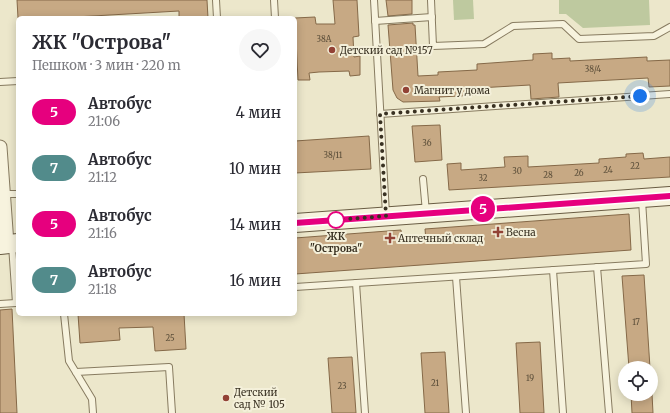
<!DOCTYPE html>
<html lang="ru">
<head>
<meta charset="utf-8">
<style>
  body { margin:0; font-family:Merriweather,serif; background:#f7f7f7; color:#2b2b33; height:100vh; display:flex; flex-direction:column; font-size:15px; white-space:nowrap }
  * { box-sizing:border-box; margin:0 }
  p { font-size:13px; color:#7c7c81 }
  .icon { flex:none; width:22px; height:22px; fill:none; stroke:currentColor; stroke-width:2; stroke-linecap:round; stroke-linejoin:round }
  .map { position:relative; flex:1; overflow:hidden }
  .details { position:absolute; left:16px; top:16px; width:281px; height:300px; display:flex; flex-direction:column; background:#fff; border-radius:6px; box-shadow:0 2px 10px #0003 }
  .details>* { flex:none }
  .badge { padding:0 8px; border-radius:13px; font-size:14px; line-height:26px }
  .buttons { position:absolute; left:618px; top:361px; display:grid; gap:8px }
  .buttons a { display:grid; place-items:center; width:40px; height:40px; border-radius:50%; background:#fff; box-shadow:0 2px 10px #0003; font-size:20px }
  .you { position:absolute; width:20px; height:20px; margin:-10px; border:3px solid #fff; border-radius:50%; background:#1a73e8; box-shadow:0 0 0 6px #1a73e833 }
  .map>.badge { position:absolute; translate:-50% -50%; box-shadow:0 0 0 2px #fff }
  .round { display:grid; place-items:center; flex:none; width:42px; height:42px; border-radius:21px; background:#f7f7f7 }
  .headline { display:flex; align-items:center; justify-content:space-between; height:68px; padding:0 16px }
  h1 { font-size:19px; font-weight:700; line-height:30px }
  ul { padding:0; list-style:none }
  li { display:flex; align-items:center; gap:12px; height:56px; padding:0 16px }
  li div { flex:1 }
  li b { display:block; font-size:15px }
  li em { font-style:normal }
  li .badge { min-width:44px; font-weight:700; text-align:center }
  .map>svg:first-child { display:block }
</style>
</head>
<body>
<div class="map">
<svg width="670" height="413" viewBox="0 0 670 413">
  <rect width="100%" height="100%" fill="#ece7cb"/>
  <g fill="#bec99f">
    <path d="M453 0H473L474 19 454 20Z"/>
    <path d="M559 0H649L650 25 583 28 566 14H559Z"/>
  </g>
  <g fill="#c7a984" stroke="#856948">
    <path d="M17 0H207L208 18H179V11L58 18H18Z"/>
    <path d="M333 0H357L359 36 353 37 354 57 360 56V75L350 76 349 71 319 72 309 73 310 80H298L295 18 315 17 316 24H335Z"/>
    <path d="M386 0H412V14L388 16Z"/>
    <path d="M413 23V25H415L418 76 438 75V72L477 70V64L533 60V54L552 53V59L570 58V61L647 57V61L670 60V86L649 87 648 78 558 83 559 97 531 99 530 85 478 88 479 95 439 97 440 101 403 102 397 98 393 90 388 25Z"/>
    <path d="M440 125 442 160 415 162 412 126Z"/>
    <path d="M369 136 371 169 295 173V141Z"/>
    <path d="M643 153 644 159 670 157V177L449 190 447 164 461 163V170L505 167 504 157 528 156V167L599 163V159L626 157V154Z"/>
    <path d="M629 214 631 250 295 274V238L401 230 402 243 426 241 425 229Z"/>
    <path d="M644 275 650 368H629L622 276Z"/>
    <path d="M12 309 17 413H0V310Z"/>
    <path d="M78 314H184L186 349 155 351 153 327 119 328 120 340 80 343Z"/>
    <path d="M540 342 544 413H520L516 343Z"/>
    <path d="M445 352 449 413H425L421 353Z"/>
    <path d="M352 357 356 413H332L328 358Z"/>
    <path d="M631 394H652L653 413H632Z"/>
  </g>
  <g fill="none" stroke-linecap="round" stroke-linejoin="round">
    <g stroke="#877b60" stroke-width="8">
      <g id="lane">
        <path d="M216 0 217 18"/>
        <path d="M274 0 275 18"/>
        <path d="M374 0 386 214"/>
        <path d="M431 0 433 46 484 44 513 26 563 24 579 39 654 36 670 27"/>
        <path d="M375 21 432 17"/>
        <path d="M0 82 18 81"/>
        <path d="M380 114 670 94"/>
        <path d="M423 179 426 212"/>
        <path d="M3 194H18"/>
        <path d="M12 245 16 303H18"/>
        <path d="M597 267 609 413"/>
        <path d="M553 270 563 413"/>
        <path d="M456 277 466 413"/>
        <path d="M356 283 365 413"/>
        <path d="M295 287 646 264 642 200"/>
        <path d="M0 304 16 303"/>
        <path d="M64 314 69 361 92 399 93 413"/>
        <path d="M76 372 169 367 172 413"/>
      </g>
    </g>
    <g stroke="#877b60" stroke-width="15">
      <path id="street" d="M0 147 7 244"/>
    </g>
    <g stroke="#695c43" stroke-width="20">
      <g id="secondary">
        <path d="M295 223 670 196"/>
        <path d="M0 245 18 243"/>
      </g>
    </g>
    <use href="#lane" stroke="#f7f3de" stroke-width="6"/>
    <use href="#street" stroke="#f7f3de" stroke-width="13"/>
    <use href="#secondary" stroke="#f7f3de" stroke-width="18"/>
  </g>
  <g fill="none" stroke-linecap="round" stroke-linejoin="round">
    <g stroke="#fff" stroke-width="9">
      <path id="line" d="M295 223 670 196"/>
    </g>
    <use href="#line" stroke="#e6007e" stroke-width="6"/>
    <path stroke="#393122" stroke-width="4" stroke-dasharray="0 7.2" d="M336 220 386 216 380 114 640 96"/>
  </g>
  <g fill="#924235" stroke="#f4f0da" stroke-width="1.5">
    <circle cx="332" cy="50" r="4"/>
    <circle cx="406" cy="90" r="4"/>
    <path d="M496 226h4v4h4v4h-4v4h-4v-4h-4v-4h4z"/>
    <path d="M388 232h4v4h4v4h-4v4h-4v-4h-4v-4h4z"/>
    <circle cx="226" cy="398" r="4"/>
  </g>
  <circle fill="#fff" stroke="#e6007e" stroke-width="2" cx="336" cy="220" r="8"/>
  <g text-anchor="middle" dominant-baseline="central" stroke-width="4" stroke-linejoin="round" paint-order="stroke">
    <g font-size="8" fill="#5c4f3a">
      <text x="324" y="39">38А</text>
      <text x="593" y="69">38/4</text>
      <text x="427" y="143">36</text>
      <text x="333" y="155">38/11</text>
      <text x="635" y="166">22</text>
      <text x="608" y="170">24</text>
      <text x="517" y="171">30</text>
      <text x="579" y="173">26</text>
      <text x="548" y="175">28</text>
      <text x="483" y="178">32</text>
      <text x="636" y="322">17</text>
      <text x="170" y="338">25</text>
      <text x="530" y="378">19</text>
      <text x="435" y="383">21</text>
      <text x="342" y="386">23</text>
    </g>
    <g font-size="10" fill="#393122" stroke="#f4f0da" text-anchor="start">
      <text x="340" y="50">Детский сад №157</text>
      <text x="414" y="90">Магнит у дома</text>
      <text x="506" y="232">Весна</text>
      <text x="398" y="238">Аптечный склад</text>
      <text x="234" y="392">Детский<tspan x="234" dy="12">сад № 105</tspan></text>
    </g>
    <g font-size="10" font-weight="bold" fill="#393122" stroke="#f4f0da">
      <text x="336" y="236">ЖК<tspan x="336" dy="12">"Острова"</tspan></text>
    </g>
  </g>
</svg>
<div class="buttons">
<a><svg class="icon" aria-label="locate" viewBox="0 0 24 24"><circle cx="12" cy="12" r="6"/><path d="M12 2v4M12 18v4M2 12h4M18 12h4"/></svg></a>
</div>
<div class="you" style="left:640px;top:96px"></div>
<b class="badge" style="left:483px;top:209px;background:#e6007e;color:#fff">5</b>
<section class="details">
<div class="headline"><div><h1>ЖК &quot;Острова&quot;</h1><p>Пешком · 3 мин · 220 m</p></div><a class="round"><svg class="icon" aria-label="heart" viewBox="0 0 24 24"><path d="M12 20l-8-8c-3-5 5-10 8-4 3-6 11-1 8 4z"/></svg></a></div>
<ul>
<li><span class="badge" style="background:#e6007e;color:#fff">5</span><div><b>Автобус</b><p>21:06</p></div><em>4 мин</em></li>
<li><span class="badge" style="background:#528b8b;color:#fff">7</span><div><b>Автобус</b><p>21:12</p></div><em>10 мин</em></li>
<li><span class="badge" style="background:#e6007e;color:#fff">5</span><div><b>Автобус</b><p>21:16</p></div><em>14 мин</em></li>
<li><span class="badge" style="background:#528b8b;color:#fff">7</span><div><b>Автобус</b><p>21:18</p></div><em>16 мин</em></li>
</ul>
</section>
</div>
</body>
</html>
